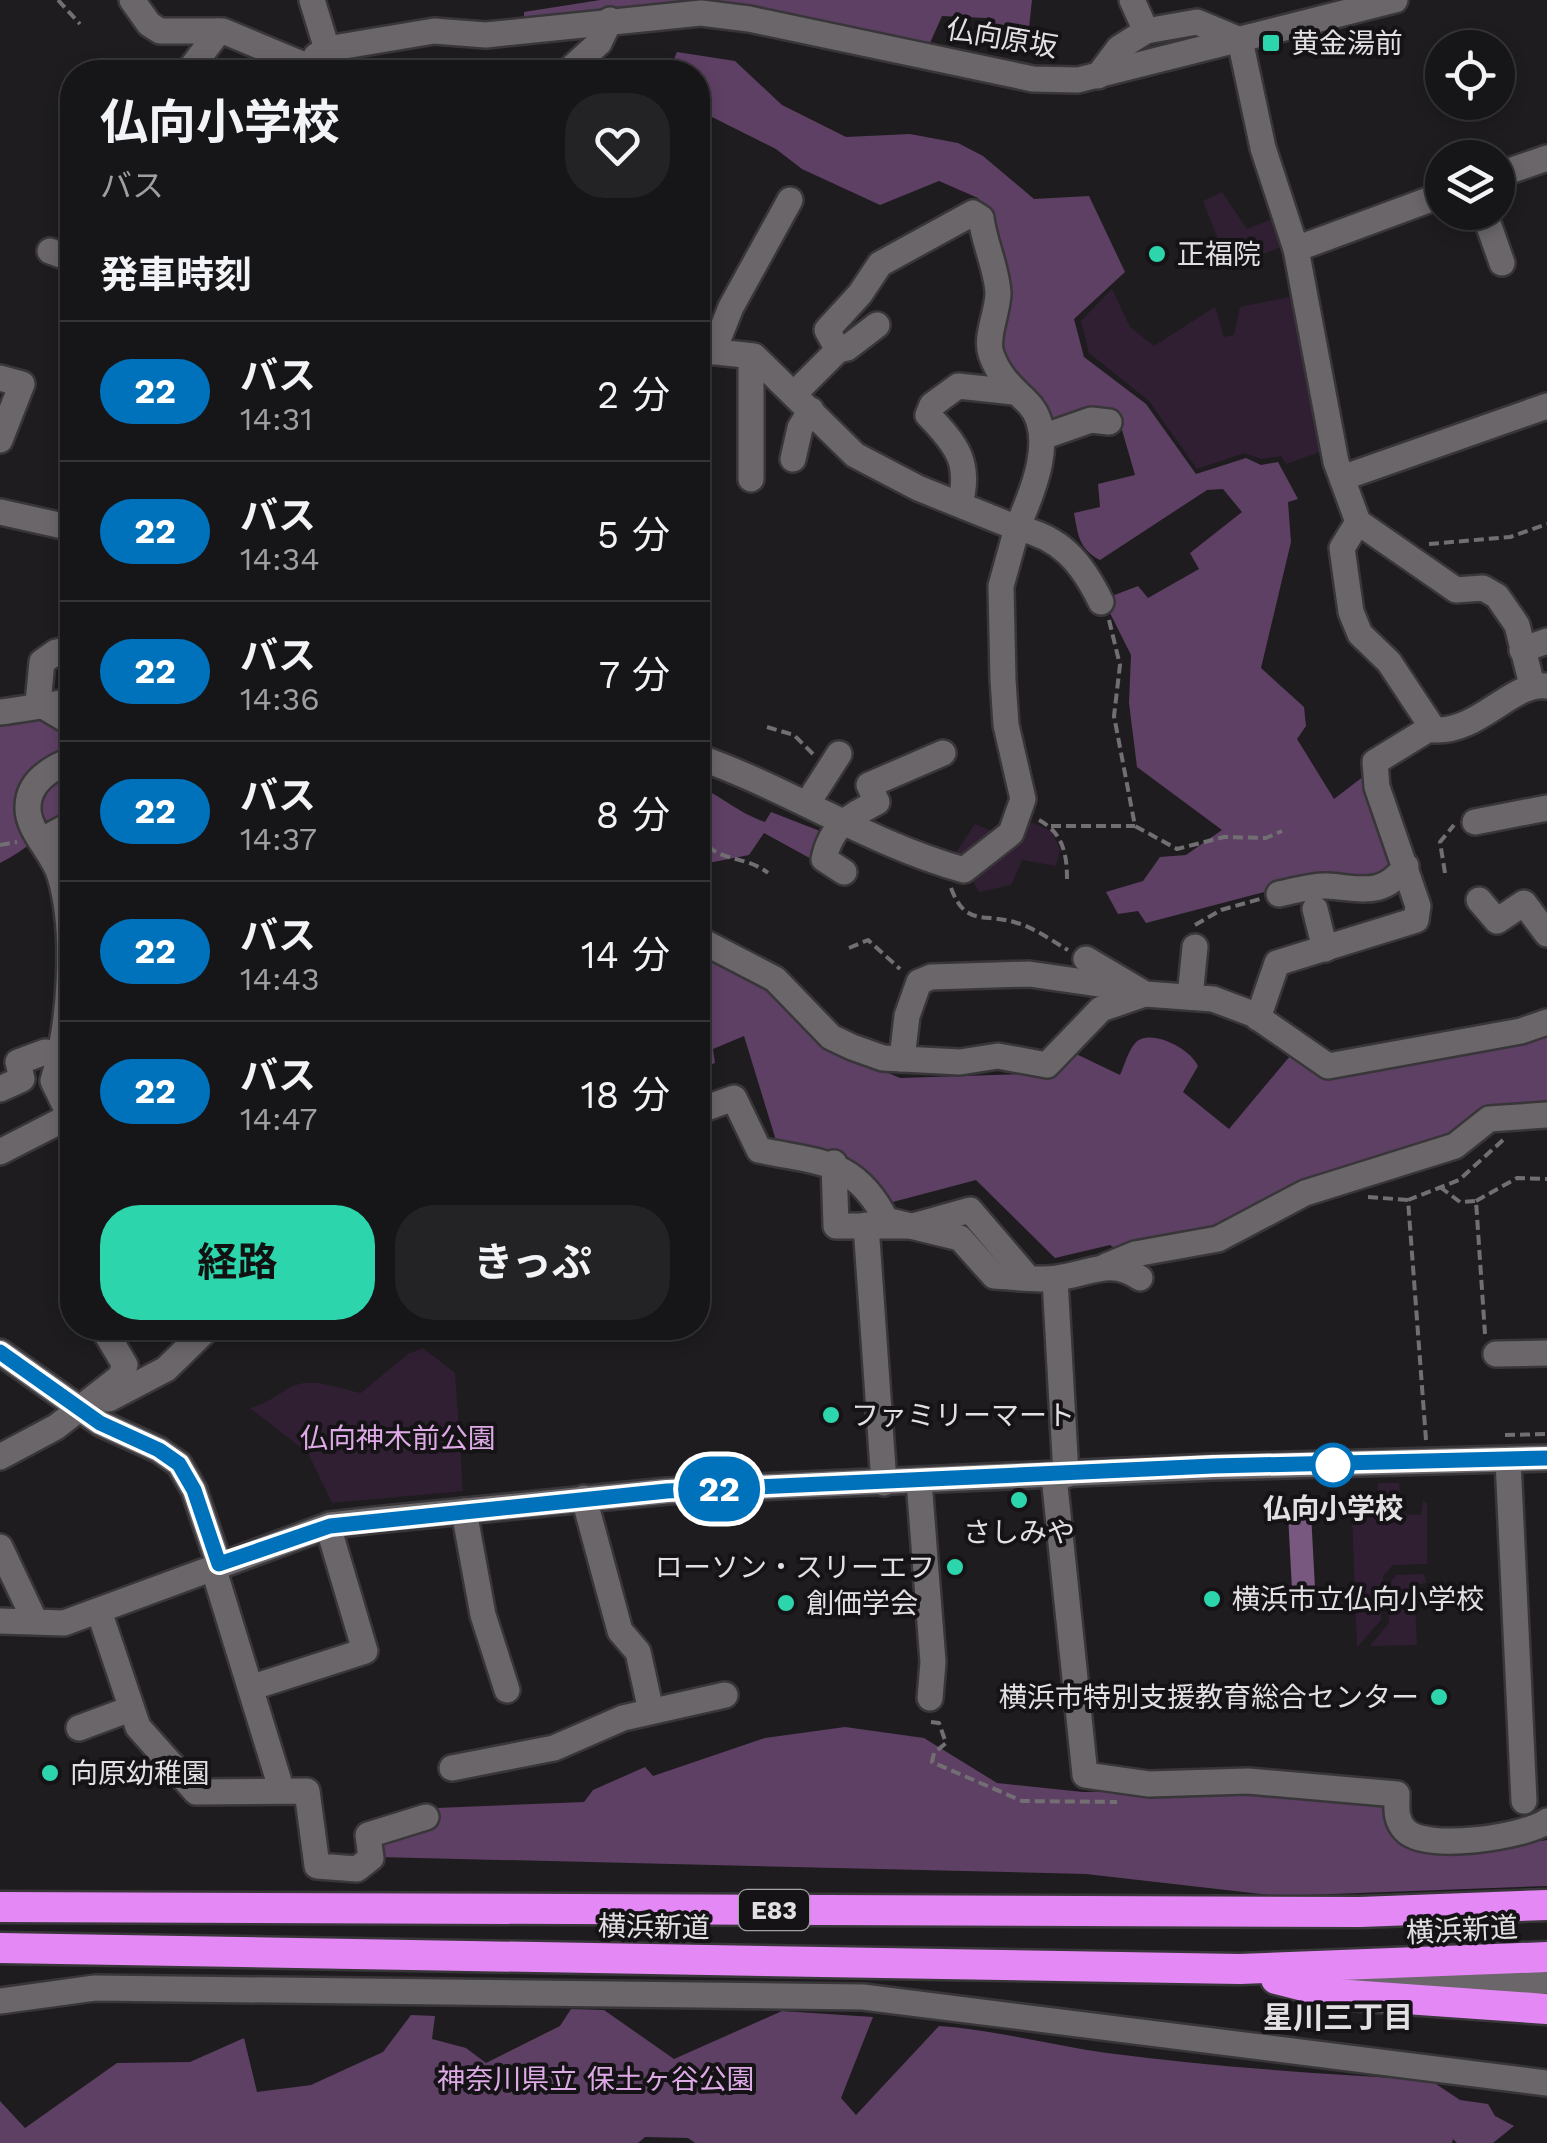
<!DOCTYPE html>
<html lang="ja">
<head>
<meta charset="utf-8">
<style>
  body { margin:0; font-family:"Work Sans","Noto Sans JP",sans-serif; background:#232224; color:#f1f3f6; height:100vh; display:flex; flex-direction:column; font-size:38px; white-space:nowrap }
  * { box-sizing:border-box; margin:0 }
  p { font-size:32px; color:#9e9fa1 }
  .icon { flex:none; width:55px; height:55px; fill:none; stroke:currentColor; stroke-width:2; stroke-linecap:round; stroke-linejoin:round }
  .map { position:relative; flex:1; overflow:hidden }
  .details { position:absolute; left:60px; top:60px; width:650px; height:1280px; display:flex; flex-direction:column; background:#161517; border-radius:40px; box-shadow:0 5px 15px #0003,0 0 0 2px #353436 }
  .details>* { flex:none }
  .badge { padding:0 20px; border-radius:32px; font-size:35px; line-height:65px }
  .buttons { position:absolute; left:1425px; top:30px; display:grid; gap:20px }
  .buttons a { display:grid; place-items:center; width:90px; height:90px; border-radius:50%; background:#161517; box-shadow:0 5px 15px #0003,0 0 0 2px #353436; font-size:50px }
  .map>.badge { position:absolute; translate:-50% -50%; box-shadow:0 0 0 5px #fff }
  h2 { padding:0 40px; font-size:38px; line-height:90px }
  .round { display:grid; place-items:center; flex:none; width:105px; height:105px; border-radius:40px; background:#232224 }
  .head { display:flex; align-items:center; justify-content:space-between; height:170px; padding:0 40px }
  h1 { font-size:48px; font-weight:700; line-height:75px }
  .primary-button { display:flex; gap:20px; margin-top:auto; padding:20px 40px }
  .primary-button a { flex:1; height:115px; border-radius:40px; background:#2cd5ab; color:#111; font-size:40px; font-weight:700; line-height:115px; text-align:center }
  .primary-button a+a { background:#232224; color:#f1f3f6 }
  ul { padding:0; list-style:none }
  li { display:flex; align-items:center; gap:30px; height:140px; padding:0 40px; border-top:2px solid #353436 }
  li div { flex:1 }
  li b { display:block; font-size:38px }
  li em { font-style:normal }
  li .badge { min-width:110px; font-weight:700; text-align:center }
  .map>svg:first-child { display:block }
</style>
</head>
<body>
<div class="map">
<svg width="1547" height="2143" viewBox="0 0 1547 2143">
  <rect width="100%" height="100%" fill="#1e1c1f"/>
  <g fill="#301f33">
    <path d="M1222 192 1247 229 1277 217 1287 244 1239 265 1227 239 1219 241 1203 201Z"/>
    <path d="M1112 289 1130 327 1154 346 1215 307 1224 337 1234 335 1240 307 1300 295 1328 449 1286 464 1281 456 1261 459 1245 453 1197 469 1149 401 1089 353 1081 321Z"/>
    <path d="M1022 818 1051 831 1060 849 1056 866 1022 860 1011 885 979 892 968 871 951 860 975 824 1011 839Z"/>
    <path d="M423 1348 455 1373 463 1491 332 1503 308 1453 250 1408C265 1404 273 1398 287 1389 310 1375 337 1388 361 1393L408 1354Z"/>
    <path d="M1378 1483H1399L1402 1514 1421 1515 1423 1501 1427 1503V1564L1393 1565 1383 1576 1381 1620 1357 1647 1352 1516H1376Z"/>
    <path d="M1424 1574 1426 1583 1414 1585 1417 1645 1370 1646 1389 1623 1391 1582 1396 1575Z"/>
  </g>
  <g fill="#5e4064">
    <path d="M600 0H1032L1029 28 1011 26 1009 36 990 28 986 18 942 16 930 43 732 4 524 21V12Z"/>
    <path d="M677 52 735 61 782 105 846 137 910 134 958 143 983 156 1034 199 1089 196 1125 272 1074 319 1084 357 1146 404 1196 474 1246 458 1261 465 1278 462 1298 499 1288 502 1291 542 1261 668 1304 707 1306 726 1297 739 1334 799 1364 776 1397 866 1383 881 1325 876 1146 923 1138 911 1118 914 1106 892 1143 881 1160 857 1186 855 1222 830 1137 767 1129 703 1131 655 1108 609 1112 596 1138 586 1148 598 1199 569 1190 553 1242 512 1223 489 1207 490 1100 560C1079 549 1078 535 1074 513L1100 507 1098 484 1135 475 1118 416 1053 426 997 351 987 212 978 198 939 181 880 205 802 169 776 149 698 110V72H637L672 64Z"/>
    <path d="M72 709V815C46 829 27 850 0 863V720Z"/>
    <path d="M698 786C723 797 737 812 765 822L771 812 825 833 815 861 764 833 749 855 698 865Z"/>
    <path d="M716 958 752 972 826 1046 900 1078 1055 1073 1072 1052 1120 1075C1125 1065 1130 1043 1141 1039 1158 1032 1191 1050 1198 1066L1183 1092 1229 1129 1290 1056 1328 1076 1547 1030V1109L1452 1141 1216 1235 1122 1253 1110 1245 1055 1258 976 1180 889 1203 778 1147 744 1036 713 1049 715 1063 698 1070V977Z"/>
    <path d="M845 1727 924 1738 997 1783 1083 1792 1249 1789 1389 1802 1390 1821 1461 1853 1547 1840V1886L1279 1896 1086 1874 378 1857 382 1836 437 1808 584 1802 593 1790 645 1767 653 1776 765 1738Z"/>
    <path d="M571 2009 604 2010 674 2059 782 2011 873 2017 841 2098 856 2115 939 2026C996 2030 1050 2045 1107 2053 1214 2067 1321 2074 1430 2080L1460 2100 1488 2104 1495 2116 1514 2126 1493 2143H1457L1453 2139 1452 2143H695L688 2138 645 2137 638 2143H0V2101L25 2128 117 2063 190 2062 244 2038 257 2092 311 2085 383 2052 411 2015 435 2016 432 2039 466 2048 486 2063 560 2026Z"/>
  </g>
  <path fill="#78587e" d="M1311 1513 1315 1588 1292 1589 1288 1514Z"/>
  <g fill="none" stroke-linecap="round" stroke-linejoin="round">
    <g stroke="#383639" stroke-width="30">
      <g id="minor">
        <path d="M132 0 149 24 160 31H223L309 67"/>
        <path d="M312 0 327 49"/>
        <path d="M1132 0 1146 31 1197 22 1240 40 1263 148 1296 249 1336 462 1358 522 1456 590 1483 588 1497 596 1517 625 1532 685"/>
        <path d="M188 72 219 31"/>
        <path d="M310 72 316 56 327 49 434 31 486 35 701 13 749 19 1033 79 1078 80 1395 0"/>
        <path d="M567 72 599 43 610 20"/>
        <path d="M1098 76 1119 48 1146 31"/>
        <path d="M1498 175 1547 158"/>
        <path d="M1484 212 1502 263"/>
        <path d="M1296 249 1442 195"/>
        <path d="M50 251 72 259"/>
        <path d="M698 350 754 356 855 455 918 488 1017 528 1001 586 1003 680 1006 725 1023 799 1011 833 964 870C870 844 789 789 698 757"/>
        <path d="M838 350 847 348 877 325"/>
        <path d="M713 352 731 307 790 200"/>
        <path d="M0 378 22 384 0 440"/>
        <path d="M795 393 838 350 827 330 860 294 880 264 973 213 981 218C984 243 997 269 998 293 998 312 985 337 991 354 999 377 1012 387 1028 403 1058 434 1032 494 1017 528 1061 537 1082 563 1101 602"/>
        <path d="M1041 430 1051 434 1091 420 1109 422"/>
        <path d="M793 459 800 428 811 410"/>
        <path d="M1342 478 1547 406"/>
        <path d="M751 479V356"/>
        <path d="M960 504C971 463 957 445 928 415L932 405 958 386 1014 392"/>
        <path d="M0 512 72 528"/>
        <path d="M1358 522 1342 548 1351 612 1360 634 1389 662 1434 730C1478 733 1512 682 1546 686"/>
        <path d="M72 649 56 652 42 662 38 703 72 723"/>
        <path d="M1522 650 1547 641"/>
        <path d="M0 712C26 709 47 704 72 702"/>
        <path d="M72 760C51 768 28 782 28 807 27 831 54 853 60 876 77 933 70 1025 53 1081L72 1120"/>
        <path d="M807 804 839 754"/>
        <path d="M1475 822 1547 808"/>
        <path d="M42 840 72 824"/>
        <path d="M844 872 824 859C831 826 849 817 877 802L869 785 943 753"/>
        <path d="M1279 894C1294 891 1312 885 1327 886 1361 888 1382 898 1406 866"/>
        <path d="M1479 900 1497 921 1524 903 1547 934"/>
        <path d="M1315 909 1325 949"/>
        <path d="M698 939 775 979 831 1037 852 1047 883 1058 960 1062 998 1056 1047 1065 1101 1009 1145 994"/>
        <path d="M1086 959 1145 994 1213 999 1253 1014 1328 1066 1521 1031 1547 1022"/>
        <path d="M1190 997 1195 947"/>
        <path d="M1258 1018 1277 963 1416 920 1418 906 1377 787 1375 762 1432 727"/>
        <path d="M902 1059 907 1016 919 982 931 977 1029 974 1126 988"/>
        <path d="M0 1089 22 1079 18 1062 45 1052 61 1054"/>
        <path d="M698 1111 734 1098 759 1150C818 1163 855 1158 886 1220L960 1238 994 1276C1014 1277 1037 1281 1057 1278 1089 1274 1111 1257 1140 1278"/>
        <path d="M0 1152 70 1116"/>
        <path d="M834 1163 836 1226H913L970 1210 1028 1278"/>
        <path d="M866 1225 884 1483"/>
        <path d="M1106 1266 1135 1254 1218 1239 1305 1193 1455 1146 1489 1119 1547 1115"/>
        <path d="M1055 1279 1066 1475"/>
        <path d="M0 1352 100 1423 159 1450 179 1464 194 1490 219 1564"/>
        <path d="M1496 1354 1547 1353"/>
        <path d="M109 1399 166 1369 208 1328"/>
        <path d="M0 1457 56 1427 120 1377 125 1365 103 1328"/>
        <path d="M1508 1460 1524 1801"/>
        <path d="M1054 1476 1085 1775 1149 1784 1248 1781 1397 1794C1397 1808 1395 1819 1405 1830 1425 1852 1525 1837 1547 1821"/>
        <path d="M919 1481 933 1662 930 1698"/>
        <path d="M584 1498 620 1631 638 1652 651 1711"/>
        <path d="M464 1511 483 1615 507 1690"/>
        <path d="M0 1547 34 1619"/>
        <path d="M213 1567 281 1788"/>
        <path d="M99 1611 138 1727 196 1792 307 1791 317 1866 357 1869 371 1858 368 1835 426 1817"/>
        <path d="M0 1621 64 1623 330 1525 375 1520 667 1491 1213 1467 1547 1458"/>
        <path d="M253 1687 365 1651 328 1526"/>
        <path d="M79 1728 130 1709"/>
        <path d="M452 1768 554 1748 623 1718 725 1695"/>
        <path d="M1357 1983 1547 1981"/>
        <path d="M0 2001 95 1988 863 1997 1547 2083"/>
      </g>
    </g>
    <g stroke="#383639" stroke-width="35">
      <g id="highway">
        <path d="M0 1907 1360 1912 1547 1905"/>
        <path d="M0 1948 1240 1969 1547 1957"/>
        <path d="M1276 1979 1335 1994 1547 2009"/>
      </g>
    </g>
    <g stroke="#716f72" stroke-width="4" stroke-dasharray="10 5" stroke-linecap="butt">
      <path d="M58 0 80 24"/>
      <path d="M1429 544 1510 537 1547 524"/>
      <path d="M1109 620 1120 665 1114 716 1135 826 1177 849 1224 837 1266 838 1282 831"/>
      <path d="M767 727 794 735 813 754"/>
      <path d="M1039 820C1063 833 1067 854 1067 879"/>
      <path d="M1051 826H1135"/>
      <path d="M698 835C717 864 744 854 768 873"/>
      <path d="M0 845 17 842"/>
      <path d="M1445 873 1440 842 1454 825"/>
      <path d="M951 888C966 928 984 912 1017 923 1035 928 1052 941 1068 950"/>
      <path d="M1195 925 1221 910 1260 899"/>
      <path d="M849 948 868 940 900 969"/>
      <path d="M1440 1187 1460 1202 1476 1201 1485 1334"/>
      <path d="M1368 1197 1408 1200"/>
      <path d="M1476 1201 1517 1178 1547 1179"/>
      <path d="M1505 1435 1547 1434"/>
      <path d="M1426 1440 1408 1200 1459 1180 1503 1140"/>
      <path d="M931 1722 939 1723 946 1743 934 1753 932 1762 1022 1801 1117 1802"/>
    </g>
    <use href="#minor" stroke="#6a666a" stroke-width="25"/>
    <use href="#highway" stroke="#e488f5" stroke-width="30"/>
  </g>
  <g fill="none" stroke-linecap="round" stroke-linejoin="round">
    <g stroke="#fff" stroke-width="22">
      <path id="line" d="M0 1352 100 1423 159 1450 179 1464 194 1490 219 1564 330 1526 667 1491 1213 1466 1547 1458"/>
    </g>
    <use href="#line" stroke="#0072bc" stroke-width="15"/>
  </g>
  <g fill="#2cd5ab" stroke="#151316" stroke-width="4">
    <rect x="1261" y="33" width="20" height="20" rx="5"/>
    <circle cx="1157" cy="254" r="10"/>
    <circle cx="831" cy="1415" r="10"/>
    <circle cx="1019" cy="1500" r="10"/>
    <circle cx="955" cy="1567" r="10"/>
    <circle cx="1212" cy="1599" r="10"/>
    <circle cx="786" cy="1603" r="10"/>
    <circle cx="1439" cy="1697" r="10"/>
    <circle cx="50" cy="1773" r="10"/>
  </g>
  <circle fill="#fff" stroke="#0072bc" stroke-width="5" cx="1333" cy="1465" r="20"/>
  <g text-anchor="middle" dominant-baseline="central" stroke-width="8" stroke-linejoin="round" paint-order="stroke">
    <rect fill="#151316" stroke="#a4a2a5" stroke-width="2.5" x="739" y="1890" width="70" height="40" rx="8"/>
    <g font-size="25" font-weight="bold" fill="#e2e0e2">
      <text x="774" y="1910">E83</text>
    </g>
    <g font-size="28" fill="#e2e0e2" stroke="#151316">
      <text transform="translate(1002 38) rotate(10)">仏向原坂</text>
      <text transform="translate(654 1927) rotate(1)">横浜新道</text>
      <text transform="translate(1462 1930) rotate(-3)">横浜新道</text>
    </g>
    <g font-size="28" fill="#e2e0e2" stroke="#151316" text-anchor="start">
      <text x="1291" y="43">黄金湯前</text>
      <text x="1177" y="254">正福院</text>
      <text x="851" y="1415">ファミリーマート</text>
      <text x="1019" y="1532" text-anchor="middle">さしみや</text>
      <text x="935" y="1567" text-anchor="end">ローソン・スリーエフ</text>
      <text x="1232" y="1599">横浜市立仏向小学校</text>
      <text x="806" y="1603">創価学会</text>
      <text x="1419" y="1697" text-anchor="end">横浜市特別支援教育総合センター</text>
      <text x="70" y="1773">向原幼稚園</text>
    </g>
    <g font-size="28" fill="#ddaae6" stroke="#151316">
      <text x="398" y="1438">仏向神木前公園</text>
      <text x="596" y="2079">神奈川県立 保土ヶ谷公園</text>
    </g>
    <g font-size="28" font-weight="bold" fill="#e2e0e2" stroke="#151316">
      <text x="1333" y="1508">仏向小学校</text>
    </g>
    <g font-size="30" font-weight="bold" fill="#e2e0e2" stroke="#151316">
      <text x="1338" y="2017">星川三丁目</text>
    </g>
  </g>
</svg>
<div class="buttons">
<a><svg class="icon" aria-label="locate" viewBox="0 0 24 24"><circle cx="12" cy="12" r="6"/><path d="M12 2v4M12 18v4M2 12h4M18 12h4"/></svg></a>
<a><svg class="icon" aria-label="layers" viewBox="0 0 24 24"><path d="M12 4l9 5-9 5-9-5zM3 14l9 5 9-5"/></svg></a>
</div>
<b class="badge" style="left:719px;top:1489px;background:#0072bc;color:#fff">22</b>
<section class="details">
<div class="head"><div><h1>仏向小学校</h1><p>バス</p></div><a class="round"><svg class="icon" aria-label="heart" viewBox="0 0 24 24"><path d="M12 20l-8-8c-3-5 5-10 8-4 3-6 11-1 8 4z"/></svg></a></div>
<h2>発車時刻</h2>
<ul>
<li><span class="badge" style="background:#0072bc;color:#fff">22</span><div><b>バス</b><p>14:31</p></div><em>2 分</em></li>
<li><span class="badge" style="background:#0072bc;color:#fff">22</span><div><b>バス</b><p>14:34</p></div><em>5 分</em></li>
<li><span class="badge" style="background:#0072bc;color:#fff">22</span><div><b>バス</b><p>14:36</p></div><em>7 分</em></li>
<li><span class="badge" style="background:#0072bc;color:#fff">22</span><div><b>バス</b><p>14:37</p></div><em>8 分</em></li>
<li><span class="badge" style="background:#0072bc;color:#fff">22</span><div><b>バス</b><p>14:43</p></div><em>14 分</em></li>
<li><span class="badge" style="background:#0072bc;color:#fff">22</span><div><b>バス</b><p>14:47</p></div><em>18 分</em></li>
</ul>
<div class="primary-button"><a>経路</a><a>きっぷ</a></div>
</section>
</div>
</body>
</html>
